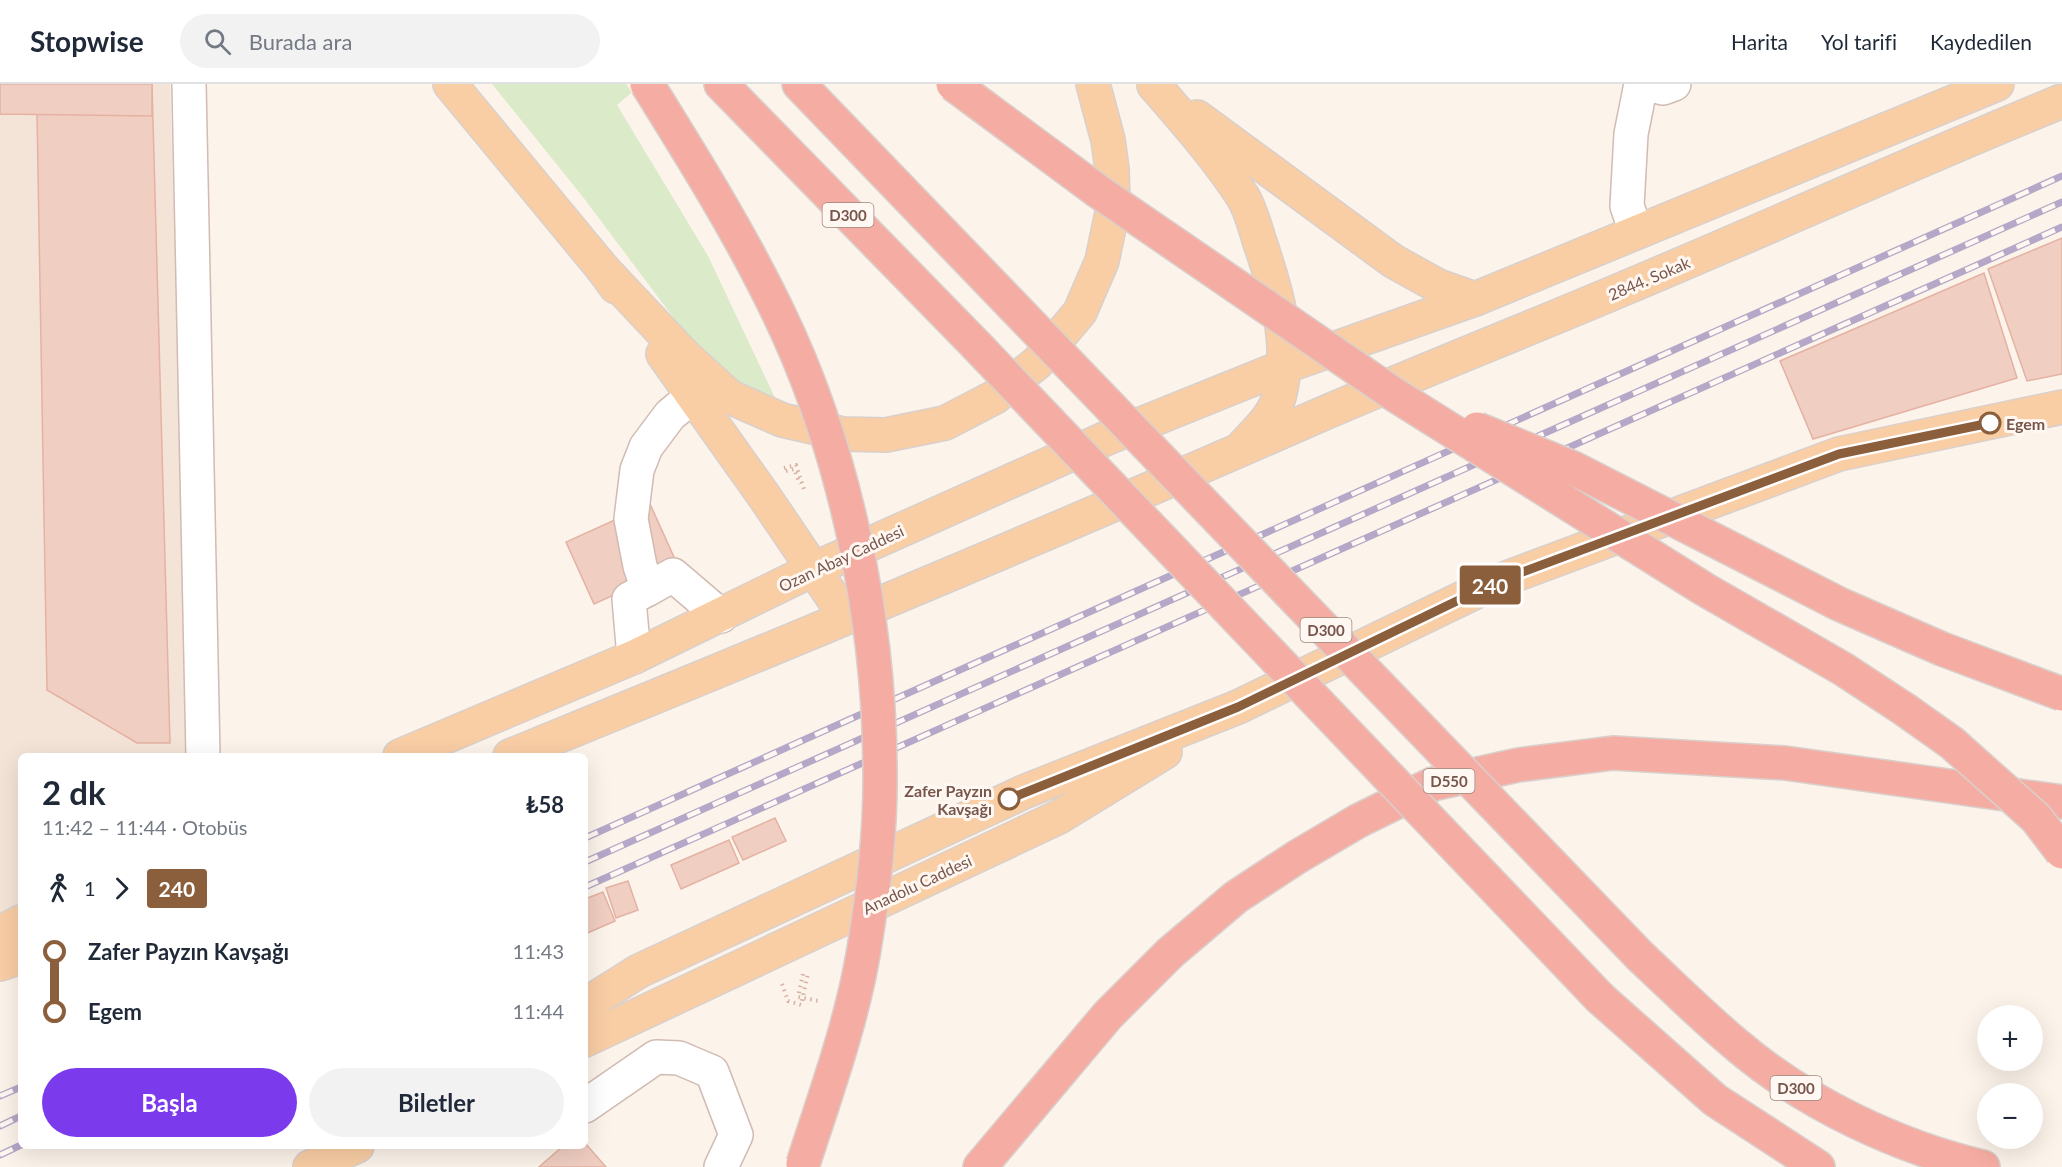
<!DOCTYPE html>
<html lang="tr">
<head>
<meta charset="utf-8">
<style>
  body { margin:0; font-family:Lato,sans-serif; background:#f2f2f3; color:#1f2937; height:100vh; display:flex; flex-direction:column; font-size:22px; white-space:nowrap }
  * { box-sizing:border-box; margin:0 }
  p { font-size:20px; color:#747a83 }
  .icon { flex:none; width:33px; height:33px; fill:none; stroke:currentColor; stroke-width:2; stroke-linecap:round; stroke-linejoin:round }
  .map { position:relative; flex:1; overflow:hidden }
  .panel { position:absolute; left:18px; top:669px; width:570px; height:396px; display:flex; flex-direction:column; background:#fff; border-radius:9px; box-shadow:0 6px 24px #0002 }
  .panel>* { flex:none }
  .badge { padding:0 12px; border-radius:4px; font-size:21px; line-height:39px }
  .fabs { position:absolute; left:1977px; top:921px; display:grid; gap:12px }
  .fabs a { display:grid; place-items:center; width:66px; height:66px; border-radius:50%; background:#fff; box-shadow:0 6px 24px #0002; font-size:30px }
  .map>.badge { position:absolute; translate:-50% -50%; box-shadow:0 0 0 3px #fff }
  .legs { display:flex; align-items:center; gap:9px; height:66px; padding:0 24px; font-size:20px }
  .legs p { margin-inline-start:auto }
  .headline { display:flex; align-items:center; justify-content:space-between; height:102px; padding:0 24px }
  h1 { font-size:33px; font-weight:700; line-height:45px }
  .action { display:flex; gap:12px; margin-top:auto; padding:12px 24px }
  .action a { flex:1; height:69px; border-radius:36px; background:#7c3aed; color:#fff; font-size:24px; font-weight:700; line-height:69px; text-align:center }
  .action a+a { background:#f2f2f3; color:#1f2937 }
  ul { padding:0 24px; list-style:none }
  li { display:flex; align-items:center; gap:21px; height:60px; font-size:22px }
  li i { display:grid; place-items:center; width:9px; height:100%; margin:0 8px; background:currentColor }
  li i::after { content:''; width:15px; height:15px; margin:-8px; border:4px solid; border-radius:50%; background:#fff }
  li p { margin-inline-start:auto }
  li:first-child i { background:linear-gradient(#0000 50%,currentColor 0) }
  li:last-child i { background:linear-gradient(currentColor 50%,#0000 0) }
  header { display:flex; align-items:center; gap:36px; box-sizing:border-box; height:84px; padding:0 30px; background:#fff; border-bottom:2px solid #e0e1e3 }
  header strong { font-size:28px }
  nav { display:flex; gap:33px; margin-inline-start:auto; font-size:21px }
  .search { width:420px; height:54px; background:#f2f2f3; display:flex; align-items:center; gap:15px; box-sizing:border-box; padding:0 21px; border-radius:33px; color:#747a83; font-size:22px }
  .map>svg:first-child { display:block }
</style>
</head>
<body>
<header>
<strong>Stopwise</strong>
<div class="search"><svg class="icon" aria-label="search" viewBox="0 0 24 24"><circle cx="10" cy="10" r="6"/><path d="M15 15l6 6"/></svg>Burada ara</div>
<nav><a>Harita</a><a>Yol tarifi</a><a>Kaydedilen</a></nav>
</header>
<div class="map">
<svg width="2062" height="1083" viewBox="0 0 2062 1083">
  <rect width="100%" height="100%" fill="#fcf3ea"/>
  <path fill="#f4e4d8" d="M0 0H170L191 672H21V824L0 833Z"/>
  <path fill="#dbeac8" d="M492 0H626L632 8 617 21 708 172 776 316 735 296 697 265 583 113Z"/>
  <g fill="#f1cec2" stroke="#e4b2a3" stroke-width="1.5">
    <path d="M0 0H152L170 659H137L47 606 37 30H0Z"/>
    <path d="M0 0H152V32L0 30Z"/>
    <path d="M2062 154V290L2027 297 1988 185Z"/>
    <path d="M1984 189 2017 294 1813 355 1780 277Z"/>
    <path d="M650 420 678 482 594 520 566 458Z"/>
    <path d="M775 734 786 757 743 776 732 753Z"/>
    <path d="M729 756 739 779 681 805 671 781Z"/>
    <path d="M628 797 638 826 616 834 606 804Z"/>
    <path d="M603 808 615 837 585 850V815Z"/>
    <path d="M585 1059 606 1083H539L563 1062H585Z"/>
  </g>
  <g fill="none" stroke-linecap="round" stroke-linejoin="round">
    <g stroke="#d1bbb2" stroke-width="36">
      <g id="minor">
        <path d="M189 0 203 672"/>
        <path d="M1647 0 1663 4 1674 0"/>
        <path d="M1636 148 1627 122 1631 50 1641 0"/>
        <path d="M648 505 673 491 721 532"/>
        <path d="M634 573 629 515 648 505 640 482 631 435 637 386 646 363 670 331 693 312"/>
        <path d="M585 1022 656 973 679 974 712 988 736 1051 721 1083"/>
      </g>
    </g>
    <g stroke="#d9d0cd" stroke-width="36">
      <g id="major">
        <path d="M450 0 603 185 616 203"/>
        <path d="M1154 1C1185 37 1217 73 1243 113 1250 125 1255 142 1259 156 1276 205 1293 261 1279 313 1273 333 1257 347 1244 361"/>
        <path d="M1197 33 1393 177 1438 202 1475 215"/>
        <path d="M603 185 685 272 730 313 782 336 843 350 886 351 945 339 995 313 1038 278 1080 228 1102 177 1113 124 1112 85 1108 56 1093 0"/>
        <path d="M663 270 764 412 833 514 850 532"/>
        <path d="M400 672 634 573 814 485 1107 354 1283 283 1475 215 1997 0"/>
        <path d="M510 672C776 564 1042 453 1306 337 1409 292 1514 251 1618 207 1766 145 1913 78 2062 17"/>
        <path d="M0 849 21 838"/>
        <path d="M0 880 21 873"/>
        <path d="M585 921 639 887 1026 707 1238 623 1496 498 1839 370 2062 323"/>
        <path d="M585 956 1059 733 1165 668"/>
        <path d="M310 1083 357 1062"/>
      </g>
    </g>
    <g stroke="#d9d0cd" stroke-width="36">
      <g id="highway">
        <path d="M721 0 976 261"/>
        <path d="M799 0 1011 220"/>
        <path d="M1640 872C1672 902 1704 934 1738 962 1805 1019 1898 1063 1983 1083"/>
        <path d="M1600 914 1715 1016 1818 1083"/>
        <path d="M980 1083 1108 931 1170 869 1236 813 1297 773 1358 737 1433 700 1518 681 1613 669 1785 679 2062 718"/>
      </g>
    </g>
    <g stroke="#d7b1a4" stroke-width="4" stroke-dasharray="1.5 4.5" stroke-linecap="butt">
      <path d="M784 384 796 381 804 405 801 406"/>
      <path d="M786 387 794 385 800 400"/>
      <path d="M803 890 798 913 819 917V915"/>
      <path d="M782 900 788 917 801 921 808 889"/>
    </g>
    <use href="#minor" stroke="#fff" stroke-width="33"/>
    <use href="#major" stroke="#f9cea5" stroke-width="33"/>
    <use href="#highway" stroke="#f5ada3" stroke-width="33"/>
    <g stroke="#b4a7c7" stroke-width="7">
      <g id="rail">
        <path d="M585 754 2062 92"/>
        <path d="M585 778 2062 118"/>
        <path d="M585 803 2062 143"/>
        <path d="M0 1012 21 1003"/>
        <path d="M0 1042 21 1032"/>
        <path d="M0 1071 21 1061"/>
      </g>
    </g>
    <use href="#rail" stroke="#fff7f1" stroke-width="4.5" stroke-dasharray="14" stroke-linecap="butt"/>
    <g stroke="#d9d0cd" stroke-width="36" stroke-linecap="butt">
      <g id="highway-bridge">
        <path d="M647 0C693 74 740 149 778 228 844 364 879 532 880 683 881 743 874 806 864 865 852 938 826 1009 803 1080"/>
        <path d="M953 0 1099 108 1395 311 1704 505 1843 585 1904 625 1952 659 2036 734 2062 768"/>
        <path d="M1011 220 1640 872"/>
        <path d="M976 261 1600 914"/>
        <path d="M1477 345 1573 384 1839 520 1942 565 2062 610"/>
      </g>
    </g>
    <use href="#highway-bridge" stroke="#f5ada3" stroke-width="33"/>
  </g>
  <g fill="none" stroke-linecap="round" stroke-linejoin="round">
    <g stroke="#fff" stroke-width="14">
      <path id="line-1" d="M1009 715 1238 623 1496 498 1839 370 1990 339"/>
    </g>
    <use href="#line-1" stroke="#8b5e3c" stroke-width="9"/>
  </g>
  <g fill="#fff" stroke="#8b5e3c" stroke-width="3">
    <circle cx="1990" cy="339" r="10"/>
    <circle cx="1009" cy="715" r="10"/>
  </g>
  <g text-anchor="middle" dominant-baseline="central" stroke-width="6" stroke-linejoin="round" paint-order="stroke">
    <g fill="#fff7f1" stroke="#a0867e" stroke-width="1.5">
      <rect x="822.5" y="119" width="51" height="24" rx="4.5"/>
      <rect x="1300.5" y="534" width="51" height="24" rx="4.5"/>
      <rect x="1423.5" y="685" width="51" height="24" rx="4.5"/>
      <rect x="1770.5" y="992" width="51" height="24" rx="4.5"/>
    </g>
    <g font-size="15" font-weight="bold" fill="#77564d">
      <text x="848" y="131">D300</text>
      <text x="1326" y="546">D300</text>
      <text x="1449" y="697">D550</text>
      <text x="1796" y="1004">D300</text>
    </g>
    <g font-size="16" fill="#77564d" stroke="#fff7f1">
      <text transform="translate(1649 194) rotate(-23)">2844. Sokak</text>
      <text transform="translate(841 474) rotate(-25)">Ozan Abay Caddesi</text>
      <text transform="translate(917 800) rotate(-25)">Anadolu Caddesi</text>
    </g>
    <g font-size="16" font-weight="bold" fill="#77564d" stroke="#fff7f1" text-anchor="start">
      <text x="2006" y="339">Egem</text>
      <text x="992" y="706" text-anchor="end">Zafer Payzın<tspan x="992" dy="18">Kavşağı</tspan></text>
    </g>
  </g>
</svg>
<div class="fabs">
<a>+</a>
<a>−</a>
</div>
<b class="badge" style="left:1490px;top:501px;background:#8b5e3c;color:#fff">240</b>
<section class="panel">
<div class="headline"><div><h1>2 dk</h1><p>11:42 – 11:44 · Otobüs</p></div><b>₺58</b></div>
<div class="legs"><svg class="icon" aria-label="walk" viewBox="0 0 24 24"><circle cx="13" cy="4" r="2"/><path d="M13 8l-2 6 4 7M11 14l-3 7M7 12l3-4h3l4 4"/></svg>1<svg class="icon" aria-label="forward" viewBox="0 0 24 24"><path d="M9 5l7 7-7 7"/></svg><b class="badge" style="background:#8b5e3c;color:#fff">240</b></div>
<ul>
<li><i style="color:#8b5e3c"></i><b>Zafer Payzın Kavşağı</b><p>11:43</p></li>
<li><i style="color:#8b5e3c"></i><b>Egem</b><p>11:44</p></li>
</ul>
<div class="action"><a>Başla</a><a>Biletler</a></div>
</section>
</div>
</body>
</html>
